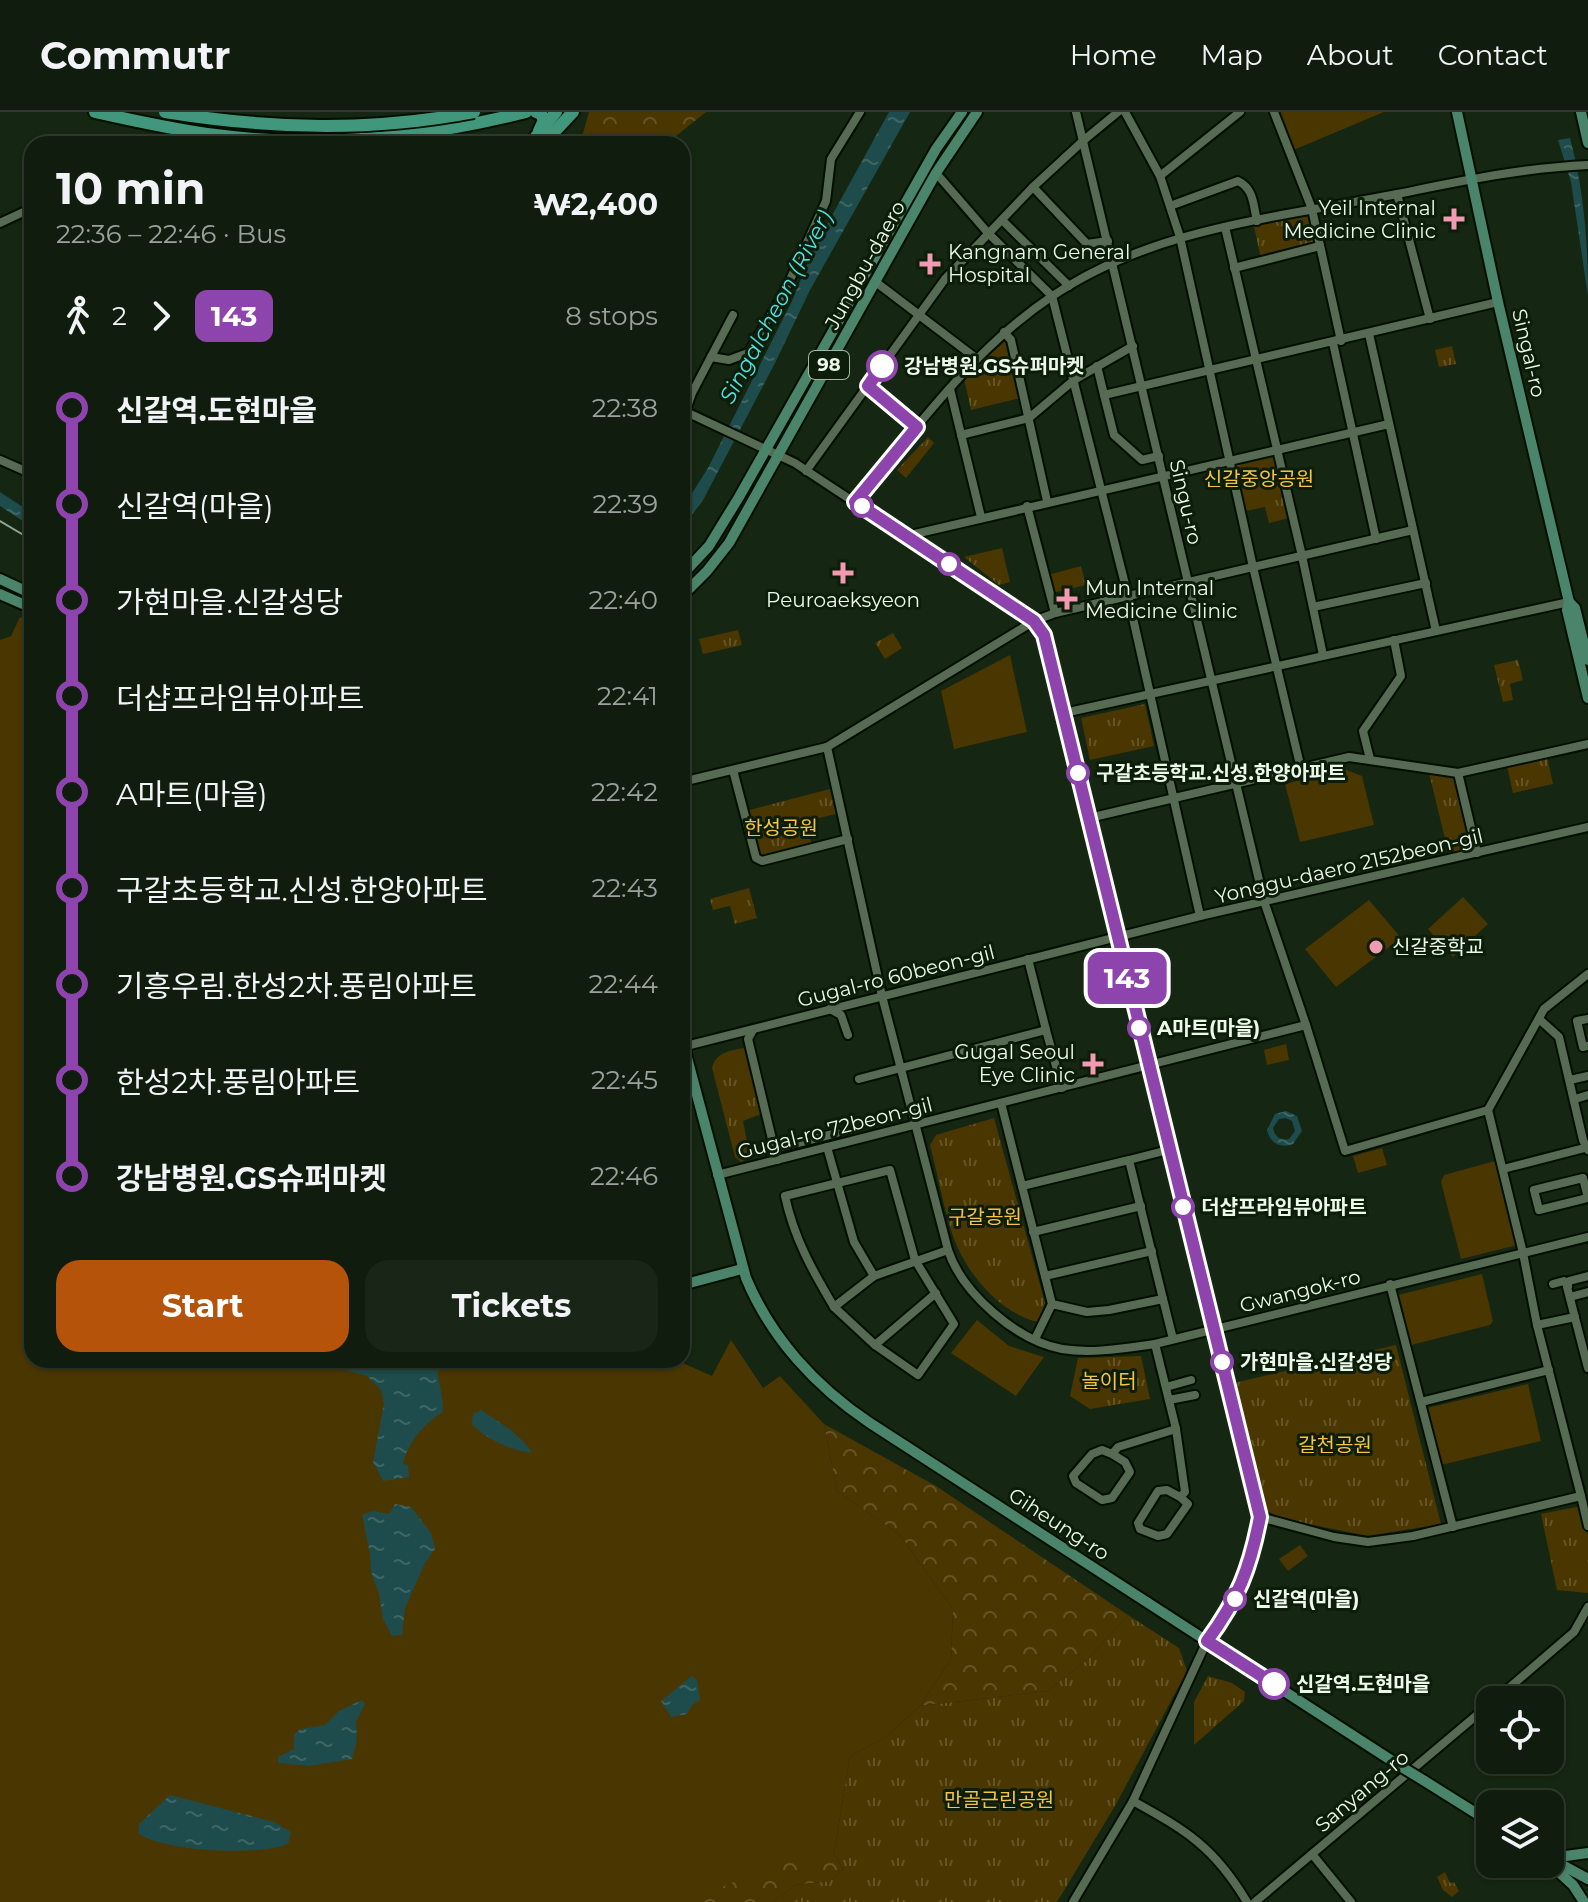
<!DOCTYPE html>
<html lang="en">
<head>
<meta charset="utf-8">
<style>
  body { margin:0; font-family:Montserrat,"Noto Sans KR",sans-serif; background:#192517; color:#f1f3f6; height:100vh; display:flex; flex-direction:column; font-size:30px; white-space:nowrap }
  * { box-sizing:border-box; margin:0 }
  p { font-size:26px; color:#9ca19e }
  .icon { flex:none; width:44px; height:44px; fill:none; stroke:currentColor; stroke-width:2; stroke-linecap:round; stroke-linejoin:round }
  .map { position:relative; flex:1; overflow:hidden }
  .panel { position:absolute; left:24px; top:24px; width:666px; height:1232px; display:flex; flex-direction:column; background:#101c0e; border-radius:24px; box-shadow:0 2px 6px #0004,0 0 0 2px #303a2e }
  .panel>* { flex:none }
  .badge { padding:0 16px; border-radius:12px; font-size:28px; line-height:52px }
  .controls { position:absolute; left:1476px; top:1574px; display:grid; gap:16px }
  .controls a { display:grid; place-items:center; width:88px; height:88px; border-radius:16px; background:#101c0e; box-shadow:0 2px 6px #0004,0 0 0 2px #303a2e; font-size:40px }
  .map>.badge { position:absolute; translate:-50% -50%; box-shadow:0 0 0 4px #fff }
  .legs { display:flex; align-items:center; gap:12px; height:88px; padding:0 32px; font-size:26px }
  .legs p { margin-inline-start:auto }
  .summary { display:flex; align-items:center; justify-content:space-between; height:136px; padding:0 32px }
  h1 { font-size:44px; font-weight:700; line-height:60px }
  .button { display:flex; gap:16px; margin-top:auto; padding:16px 32px }
  .button a { flex:1; height:92px; border-radius:24px; background:#b45309; color:#fff; font-size:32px; font-weight:700; line-height:92px; text-align:center }
  .button a+a { background:#192517; color:#f1f3f6 }
  ul { padding:0 32px; list-style:none }
  li { display:flex; align-items:center; gap:28px; height:96px; font-size:30px }
  li i { display:grid; place-items:center; width:12px; height:100%; margin:0 10px; background:currentColor }
  li i::after { content:''; width:20px; height:20px; margin:-10px; border:6px solid; border-radius:50%; background:#101c0e }
  li p { margin-inline-start:auto }
  li:first-child i { background:linear-gradient(#0000 50%,currentColor 0) }
  li:last-child i { background:linear-gradient(currentColor 50%,#0000 0) }
  header { display:flex; align-items:center; gap:48px; box-sizing:border-box; height:112px; padding:0 40px; background:#101c0e; border-bottom:2px solid #303a2e }
  header strong { font-size:38px }
  nav { display:flex; gap:44px; margin-inline-start:auto; font-size:28px }
  .map>svg:first-child { display:block }
</style>
</head>
<body>
<header>
<strong>Commutr</strong>
<nav><a>Home</a><a>Map</a><a>About</a><a>Contact</a></nav>
</header>
<div class="map">
<svg width="1588" height="1790" viewBox="0 0 1588 1790">
  <defs>
    <pattern id="forest-crowns" width="20" height="18" patternUnits="userSpaceOnUse" patternTransform="scale(2)"><rect width="20" height="18" fill="#4a3601"/><path d="M2 6a3 3 0 1 1 6 0M12 15a3 3 0 1 1 6 0" fill="none" stroke="#645426"/></pattern>
    <pattern id="park-tufts" width="24" height="20" patternUnits="userSpaceOnUse" patternTransform="scale(2)"><rect width="24" height="20" fill="#4a3601"/><path d="M3 7l-1-3M5 7V3M7 7l1-3M15 17l-1-3M17 17v-4M19 17l1-3" fill="none" stroke="#645426"/></pattern>
    <pattern id="water-ripples" width="26" height="14" patternUnits="userSpaceOnUse" patternTransform="scale(2)"><rect width="26" height="14" fill="#1e4b4b"/><path d="M2 4q2-2 4 0t4 0M15 11q2-2 4 0t4 0" fill="none" stroke="#3f6665"/></pattern>
  </defs>
  <rect width="100%" height="100%" fill="#152612"/>
  <g fill="#4a3601">
    <path d="M1277 0H1384L1291 39Z"/>
    <path d="M20 505 32 511V1248H676L712 1264 731 1228 763 1276 780 1264 824 1312 837 1379 899 1422 953 1497 951 1547 920 1594 885 1626 850 1644 834 1742 726 1790H0V528L11 524Z"/>
    <path d="M1010 543 1027 620 954 637 941 579Z"/>
    <path d="M1344 657 1362 664 1374 713 1300 730 1285 672Z"/>
    <path d="M1463 785 1488 812 1453 845 1428 817Z"/>
    <path d="M1369 788 1401 826 1336 875 1305 837Z"/>
    <path d="M1286 932 1289 948 1267 953 1264 938Z"/>
    <path d="M1382 1036 1387 1053 1358 1061 1353 1044Z"/>
    <path d="M1495 1049 1517 1133 1461 1147 1441 1070 1444 1063Z"/>
    <path d="M1482 1162 1493 1209 1490 1213 1411 1233 1398 1183Z"/>
    <path d="M977 1208 1009 1234 1044 1245 1016 1284 951 1241Z"/>
    <path d="M1528 1272 1541 1329 1441 1353 1427 1296Z"/>
    <path d="M1300 1433 1308 1444 1288 1459 1279 1447Z"/>
  </g>
  <g fill="url(#forest-crowns)">
    <path d="M589 0H706L666 32H564L582 25Z"/>
    <path d="M824 1312 936 1374 1128 1503 1086 1549 1047 1579 920 1594 951 1547 953 1497 899 1422 837 1379Z"/>
    <path d="M834 1742 843 1757 830 1769 795 1773 774 1790H701L706 1782 782 1749Z"/>
  </g>
  <g fill="url(#park-tufts)">
    <path d="M1311 100 1317 132 1261 147 1254 114Z"/>
    <path d="M1002 228 1007 232 1020 286 971 298 964 266Z"/>
    <path d="M1452 234 1456 252 1439 255 1435 238Z"/>
    <path d="M928 325 934 331 906 366 897 358Z"/>
    <path d="M1277 337 1293 405 1269 411 1265 395 1241 400 1230 348Z"/>
    <path d="M1002 436 1010 470 999 473 964 445Z"/>
    <path d="M1081 454 1086 473 1052 481 1048 463Z"/>
    <path d="M738 518 742 533 703 542 699 527Z"/>
    <path d="M893 521 902 536 885 547 875 531Z"/>
    <path d="M1518 548 1523 568 1510 572 1513 588 1503 590 1494 553Z"/>
    <path d="M1145 592 1154 634 1090 648 1081 606Z"/>
    <path d="M1547 645 1553 672 1513 681 1507 654Z"/>
    <path d="M1429 661 1456 664 1476 737 1449 743Z"/>
    <path d="M830 677 836 702 806 709 812 735 764 747 757 742 746 699Z"/>
    <path d="M749 776 757 806 735 812 730 794 713 798 710 787Z"/>
    <path d="M744 936 761 1002 743 1009 750 1045 741 1050 735 1045 712 956C716 940 729 939 744 936Z"/>
    <path d="M994 1006 1045 1191 1038 1210C999 1201 966 1161 953 1124 943 1095 938 1063 930 1033L936 1023Z"/>
    <path d="M1396 1233 1441 1412 1368 1424 1283 1407 1265 1398 1234 1271Z"/>
    <path d="M1141 1244 1150 1287 1090 1297 1070 1284 1078 1246Z"/>
    <path d="M1581 1394 1588 1424V1481L1557 1478 1541 1402Z"/>
    <path d="M1128 1503 1179 1536 1187 1559 1115 1694 1057 1790H774L795 1773 830 1769 843 1757 834 1742 850 1644 885 1626 920 1594 1047 1579 1086 1549Z"/>
    <path d="M1208 1564 1232 1571 1245 1580 1244 1589 1194 1633V1590Z"/>
    <path d="M1445 1760 1450 1771 1454 1770 1459 1779 1452 1785 1443 1778 1437 1765Z"/>
  </g>
  <g fill="url(#water-ripples)" fill-rule="evenodd">
    <path d="M889 0H910L810 178 775 251 702 390 682 415V397L708 356 792 189 813 138Z"/>
    <path d="M1570 26C1584 79 1588 130 1588 184L1571 70 1558 28Z"/>
    <path d="M0 380 32 401V415L0 394Z"/>
    <path d="M1286 999 1297 1004 1302 1019 1293 1032C1280 1037 1270 1031 1267 1018L1275 1002ZM1286 1006 1292 1009 1295 1019 1289 1027C1280 1029 1275 1025 1273 1016L1279 1007Z"/>
    <path d="M343 1248H438C435 1266 444 1281 443 1300 424 1311 407 1332 403 1352L408 1353 409 1365 383 1369 373 1350 384 1292 381 1278 367 1264 338 1256Z"/>
    <path d="M481 1298C500 1311 519 1321 532 1341 511 1339 486 1327 472 1312L473 1302Z"/>
    <path d="M395 1392 411 1395 431 1421 435 1437 425 1451 405 1496 402 1523 392 1524 383 1507 379 1482 371 1460 370 1442 362 1403 373 1399 389 1402Z"/>
    <path d="M692 1564 697 1568 700 1588 692 1593 687 1602 671 1605 661 1589Z"/>
    <path d="M362 1588 365 1591 356 1610 357 1629 352 1647 309 1654 278 1651V1645L294 1637V1622L301 1617 325 1613 339 1599Z"/>
    <path d="M170 1683 274 1710 291 1720 288 1732C259 1744 163 1740 138 1721L139 1712Z"/>
  </g>
  <g fill="none" stroke-linecap="round" stroke-linejoin="round">
    <g stroke="#020f01" stroke-width="12">
      <g id="minor">
        <path d="M1125 0 1160 64 1180 125 1253 455 1301 657"/>
        <path d="M1274 0 1312 97 1341 229"/>
        <path d="M936 61 988 121 1052 184 1128 484 1200 804"/>
        <path d="M1160 64 1240 0"/>
        <path d="M1033 75 1087 132 1108 129"/>
        <path d="M1397 82 1430 207"/>
        <path d="M1170 94 1238 69C1254 77 1253 92 1257 109"/>
        <path d="M1002 108 1069 174"/>
        <path d="M0 111 32 96"/>
        <path d="M1225 115 1302 444 1323 543"/>
        <path d="M1234 156 1320 134"/>
        <path d="M877 171 977 247"/>
        <path d="M1004 220 1011 228 1047 389"/>
        <path d="M1369 222 1436 519"/>
        <path d="M1333 231 1376 427"/>
        <path d="M711 245 729 248 748 241 784 181 826 89 831 47 860 0"/>
        <path d="M1097 254 1104 283"/>
        <path d="M868 274 917 315"/>
        <path d="M950 277 981 405"/>
        <path d="M682 298 795 351 1034 509 1044 523 1064 601 1168 1038 1260 1405 1251 1445 1230 1497 1207 1529 1133 1689 1073 1790"/>
        <path d="M682 309 692 281 733 203"/>
        <path d="M961 323 1029 306 1074 268 1133 234"/>
        <path d="M1159 344 1142 348 1114 323 1104 283 1498 190"/>
        <path d="M0 348 32 362"/>
        <path d="M806 359 945 167 1033 75 1084 28 1118 0"/>
        <path d="M855 390C915 318 972 238 1051 185 1154 115 1278 106 1397 82 1462 69 1521 56 1588 53"/>
        <path d="M1027 394 1055 501"/>
        <path d="M906 424 1389 312"/>
        <path d="M1313 495 1426 471"/>
        <path d="M1064 601 1569 490"/>
        <path d="M827 635 882 884 948 1138C962 1181 1017 1229 1062 1237 1093 1242 1125 1236 1155 1232L1588 1125"/>
        <path d="M1370 647 1363 619 1401 564 1394 528"/>
        <path d="M733 658 756 746 762 749 848 727"/>
        <path d="M1458 661 1477 741"/>
        <path d="M682 670 827 635 1034 509 1055 501 1413 418"/>
        <path d="M1089 706 1349 645 1458 661 1588 632"/>
        <path d="M1028 847 1046 918"/>
        <path d="M830 897 841 903 848 923"/>
        <path d="M1539 907 1559 925 1583 1028 1588 1038"/>
        <path d="M1588 907 1577 909 1583 935 1588 934"/>
        <path d="M1306 913 1345 1039 1488 998 1544 897 1588 862"/>
        <path d="M753 918 748 927 777 1048"/>
        <path d="M682 935 1200 804 1588 715"/>
        <path d="M859 967 1046 918 1062 976"/>
        <path d="M1570 968 1588 964"/>
        <path d="M1575 987 1588 983"/>
        <path d="M1001 991 1022 1074"/>
        <path d="M827 1035 854 1130 874 1164 948 1138"/>
        <path d="M774 1037 837 1021"/>
        <path d="M1129 1048 1168 1038"/>
        <path d="M1503 1057 1588 1035"/>
        <path d="M717 1063 1306 913 1264 789 1076 0"/>
        <path d="M1583 1066 1588 1086 1539 1098 1534 1078Z"/>
        <path d="M1033 1120 1141 1094"/>
        <path d="M874 1164 834 1195C812 1158 794 1126 785 1084L890 1058 915 1148 954 1212 918 1263 875 1233 936 1181"/>
        <path d="M1045 1164 1152 1139"/>
        <path d="M1588 1164 1569 1169 1567 1175 1588 1256"/>
        <path d="M1390 1172 1453 1415"/>
        <path d="M1553 1172 1564 1169 1568 1174"/>
        <path d="M1570 1185 1588 1180"/>
        <path d="M1163 1187 1173 1227"/>
        <path d="M834 1195 875 1233"/>
        <path d="M1537 1213 1575 1205"/>
        <path d="M1035 1227 1052 1192 1087 1200 1109 1198 1163 1187 1129 1048 1022 1074 1052 1192"/>
        <path d="M1155 1232 1176 1317 1185 1380 1180 1385 1167 1378 1158 1379 1138 1411 1140 1417 1158 1424 1167 1422 1188 1392 1180 1385"/>
        <path d="M1166 1275 1191 1268"/>
        <path d="M1169 1288 1195 1283"/>
        <path d="M1421 1290 1549 1258"/>
        <path d="M1112 1342 1102 1338 1092 1342 1073 1364 1076 1371 1102 1388 1112 1386 1130 1360 1125 1350 1112 1342 1118 1335 1176 1317"/>
        <path d="M1581 1384 1588 1414"/>
        <path d="M1260 1405 1334 1425 1368 1430 1413 1424 1581 1384 1537 1213 1523 1141 1488 998"/>
        <path d="M1495 1588 1574 1520 1588 1495"/>
        <path d="M1133 1689C1187 1719 1214 1735 1247 1790"/>
        <path d="M1312 1742 1351 1790"/>
        <path d="M1255 1790 1490 1592"/>
      </g>
    </g>
    <g stroke="#020f01" stroke-width="14">
      <g id="major">
        <path d="M1457 0 1498 190 1569 490 1567 498 1588 586"/>
        <path d="M1581 0 1588 31"/>
        <path d="M682 463 709 434 739 385 936 37 962 0"/>
        <path d="M0 467 32 482"/>
        <path d="M0 482 32 496"/>
        <path d="M682 484 707 459 729 431 936 61 977 0"/>
        <path d="M1569 490 1575 496 1588 548"/>
        <path d="M682 927 746 1166C771 1226 816 1275 870 1311L1400 1654"/>
        <path d="M682 1173 742 1157"/>
        <path d="M1423 1668 1490 1710"/>
        <path d="M1550 1741 1566 1744 1588 1741"/>
        <path d="M1551 1747 1588 1767"/>
        <path d="M1550 1752 1573 1773 1584 1790"/>
      </g>
    </g>
    <g stroke="#020f01" stroke-width="16">
      <g id="highway">
        <path d="M95 0C135 9 175 18 216 23 318 37 426 25 526 0"/>
        <path d="M536 0 541 2 544 8 539 19"/>
        <path d="M530 32 556 0"/>
        <path d="M543 32 573 0"/>
      </g>
    </g>
    <use href="#minor" stroke="#576b54" stroke-width="8"/>
    <use href="#major" stroke="#4a856b" stroke-width="10"/>
    <use href="#highway" stroke="#41977b" stroke-width="12"/>
    <path stroke="#94a292" stroke-width="2" d="M0 409 32 428"/>
    <g stroke="#020f01" stroke-width="14" stroke-linecap="butt">
      <path id="major-bridge" d="M1400 1654 1423 1668"/>
    </g>
    <g stroke="#020f01" stroke-width="16" stroke-linecap="butt">
      <path id="highway-bridge" d="M165 0C270 17 370 20 474 0"/>
    </g>
    <use href="#major-bridge" stroke="#4a856b" stroke-width="10"/>
    <use href="#highway-bridge" stroke="#41977b" stroke-width="12"/>
  </g>
  <g fill="none" stroke-linecap="round" stroke-linejoin="round">
    <g stroke="#fff" stroke-width="18">
      <path id="line-1" d="M882 254 868 274 917 315 855 390 1034 509 1044 523 1260 1405C1250 1457 1238 1487 1207 1529L1274 1572"/>
    </g>
    <use href="#line-1" stroke="#8e44ad" stroke-width="12"/>
  </g>
  <g fill="#f19ab1" stroke="#0c1d09" stroke-width="3">
    <path d="M1450 95h8v8h8v8h-8v8h-8v-8h-8v-8h8z"/>
    <path d="M926 140h8v8h8v8h-8v8h-8v-8h-8v-8h8z"/>
    <path d="M839 449h8v8h8v8h-8v8h-8v-8h-8v-8h8z"/>
    <path d="M1063 475h8v8h8v8h-8v8h-8v-8h-8v-8h8z"/>
    <circle cx="1376" cy="835" r="8"/>
    <path d="M1089 940h8v8h8v8h-8v8h-8v-8h-8v-8h8z"/>
  </g>
  <g fill="#fff" stroke="#8e44ad" stroke-width="4">
    <circle cx="882" cy="254" r="14"/>
    <circle cx="862" cy="394" r="10"/>
    <circle cx="949" cy="452" r="10"/>
    <circle cx="1078" cy="661" r="10"/>
    <circle cx="1139" cy="916" r="10"/>
    <circle cx="1183" cy="1095" r="10"/>
    <circle cx="1222" cy="1250" r="10"/>
    <circle cx="1235" cy="1487" r="10"/>
    <circle cx="1274" cy="1572" r="14"/>
  </g>
  <g text-anchor="middle" dominant-baseline="central" stroke-width="6" stroke-linejoin="round" paint-order="stroke">
    <rect fill="#0c1d09" stroke="#a9b6a6" stroke-width="2" x="809" y="239" width="40" height="28" rx="6"/>
    <g font-size="18" font-weight="bold" fill="#ecf8ea">
      <text x="829" y="253">98</text>
    </g>
    <g font-size="20" fill="#ecf8ea" stroke="#0c1d09" text-anchor="start">
      <text x="1436" y="96" text-anchor="end">Yeil Internal<tspan x="1436" dy="23">Medicine Clinic</tspan></text>
      <text x="948" y="140">Kangnam General<tspan x="948" dy="23">Hospital</tspan></text>
      <text x="1085" y="476">Mun Internal<tspan x="1085" dy="23">Medicine Clinic</tspan></text>
      <text x="843" y="488" text-anchor="middle">Peuroaeksyeon</text>
      <text x="1392" y="835">신갈중학교</text>
      <text x="1075" y="940" text-anchor="end">Gugal Seoul<tspan x="1075" dy="23">Eye Clinic</tspan></text>
    </g>
    <g font-size="20" fill="#ecf8ea" stroke="#0c1d09">
      <text transform="translate(865 153) rotate(-61)">Jungbu-daero</text>
      <text transform="translate(1529 241) rotate(77)">Singal-ro</text>
      <text transform="translate(1186 390) rotate(77)">Singu-ro</text>
      <text transform="translate(1349 754) rotate(-13)">Yonggu-daero 2152beon-gil</text>
      <text transform="translate(896 864) rotate(-14)">Gugal-ro 60beon-gil</text>
      <text transform="translate(835 1016) rotate(-14)">Gugal-ro 72beon-gil</text>
      <text transform="translate(1300 1179) rotate(-14)">Gwangok-ro</text>
      <text transform="translate(1059 1412) rotate(33)">Giheung-ro</text>
      <text transform="translate(1362 1679) rotate(-40)">Sanyang-ro</text>
    </g>
    <g font-size="20" font-weight="bold" fill="#ecf8ea" stroke="#0c1d09" text-anchor="start">
      <text x="904" y="254">강남병원.GS슈퍼마켓</text>
      <text x="1096" y="661">구갈초등학교.신성.한양아파트</text>
      <text x="1157" y="916">A마트(마을)</text>
      <text x="1201" y="1095">더샵프라임뷰아파트</text>
      <text x="1240" y="1250">가현마을.신갈성당</text>
      <text x="1253" y="1487">신갈역(마을)</text>
      <text x="1296" y="1572">신갈역.도현마을</text>
    </g>
    <g font-size="20" fill="#f8c340" stroke="#0c1d09">
      <text x="1259" y="367">신갈중앙공원</text>
      <text x="781" y="716">한성공원</text>
      <text x="985" y="1105">구갈공원</text>
      <text x="1109" y="1269">놀이터</text>
      <text x="1335" y="1333">갈천공원</text>
      <text x="999" y="1688">만골근린공원</text>
    </g>
    <g font-size="22" font-style="italic" fill="#4fe1e3" stroke="#0c1d09">
      <text transform="translate(776 195) rotate(-62)">Singalcheon (River)</text>
    </g>
  </g>
</svg>
<div class="controls">
<a><svg class="icon" aria-label="locate" viewBox="0 0 24 24"><circle cx="12" cy="12" r="6"/><path d="M12 2v4M12 18v4M2 12h4M18 12h4"/></svg></a>
<a><svg class="icon" aria-label="layers" viewBox="0 0 24 24"><path d="M12 4l9 5-9 5-9-5zM3 14l9 5 9-5"/></svg></a>
</div>
<b class="badge" style="left:1127px;top:866px;background:#8e44ad;color:#fff">143</b>
<section class="panel">
<div class="summary"><div><h1>10 min</h1><p>22:36 – 22:46 · Bus</p></div><b>₩2,400</b></div>
<div class="legs"><svg class="icon" aria-label="walk" viewBox="0 0 24 24"><circle cx="13" cy="4" r="2"/><path d="M13 8l-2 6 4 7M11 14l-3 7M7 12l3-4h3l4 4"/></svg>2<svg class="icon" aria-label="forward" viewBox="0 0 24 24"><path d="M9 5l7 7-7 7"/></svg><b class="badge" style="background:#8e44ad;color:#fff">143</b><p>8 stops</p></div>
<ul>
<li><i style="color:#8e44ad"></i><b>신갈역.도현마을</b><p>22:38</p></li>
<li><i style="color:#8e44ad"></i><span>신갈역(마을)</span><p>22:39</p></li>
<li><i style="color:#8e44ad"></i><span>가현마을.신갈성당</span><p>22:40</p></li>
<li><i style="color:#8e44ad"></i><span>더샵프라임뷰아파트</span><p>22:41</p></li>
<li><i style="color:#8e44ad"></i><span>A마트(마을)</span><p>22:42</p></li>
<li><i style="color:#8e44ad"></i><span>구갈초등학교.신성.한양아파트</span><p>22:43</p></li>
<li><i style="color:#8e44ad"></i><span>기흥우림.한성2차.풍림아파트</span><p>22:44</p></li>
<li><i style="color:#8e44ad"></i><span>한성2차.풍림아파트</span><p>22:45</p></li>
<li><i style="color:#8e44ad"></i><b>강남병원.GS슈퍼마켓</b><p>22:46</p></li>
</ul>
<div class="button"><a>Start</a><a>Tickets</a></div>
</section>
</div>
</body>
</html>
